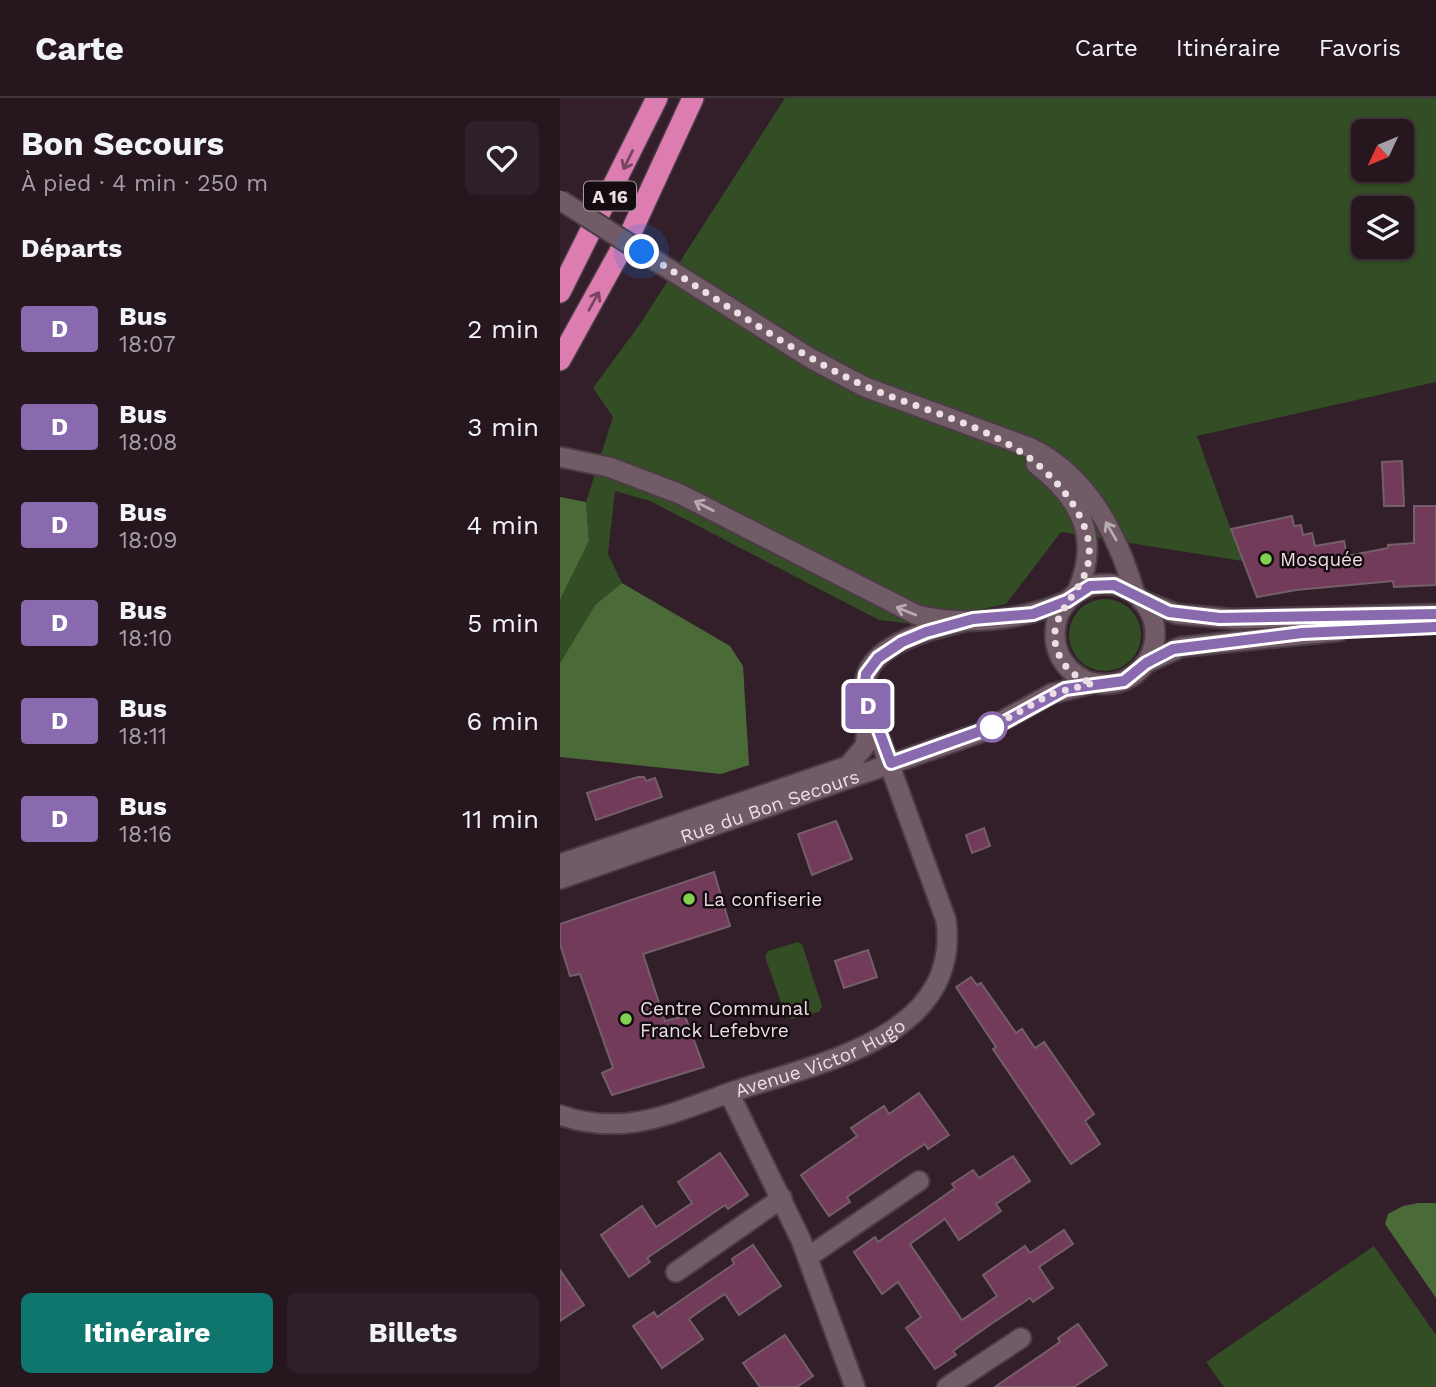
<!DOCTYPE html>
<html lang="fr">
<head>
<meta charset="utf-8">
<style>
  body { margin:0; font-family:"Work Sans",sans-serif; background:#2e2028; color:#f1f3f6; height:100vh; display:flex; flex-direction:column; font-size:26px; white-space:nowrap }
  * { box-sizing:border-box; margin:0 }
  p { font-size:23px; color:#a49fa4 }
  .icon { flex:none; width:38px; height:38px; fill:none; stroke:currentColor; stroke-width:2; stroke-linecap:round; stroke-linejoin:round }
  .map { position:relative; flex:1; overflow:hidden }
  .panel { display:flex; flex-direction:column; background:#26171f; width:560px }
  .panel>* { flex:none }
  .badge { padding:0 14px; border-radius:5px; font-size:24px; line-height:46px }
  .needle { width:46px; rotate:226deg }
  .buttons { position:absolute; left:791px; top:21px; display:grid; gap:14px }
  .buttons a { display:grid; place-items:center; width:63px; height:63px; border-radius:10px; background:#26171f; box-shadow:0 2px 5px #0004,0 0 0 2px #42363d; font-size:35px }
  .you { position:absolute; width:35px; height:35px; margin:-18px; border:5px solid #fff; border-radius:50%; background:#1a73e8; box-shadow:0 0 0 10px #1a73e833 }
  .map>.badge { position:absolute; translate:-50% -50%; box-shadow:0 0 0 4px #fff }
  h2 { padding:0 21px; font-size:26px; line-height:63px }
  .round { display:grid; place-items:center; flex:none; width:74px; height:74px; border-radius:10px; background:#2e2028 }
  .headline { display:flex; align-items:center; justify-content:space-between; height:119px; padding:0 21px }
  h1 { font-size:33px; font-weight:700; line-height:52px }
  .action { display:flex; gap:14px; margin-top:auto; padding:14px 21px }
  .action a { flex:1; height:80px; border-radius:10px; background:#0f766e; color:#fff; font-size:28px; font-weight:700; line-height:80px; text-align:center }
  .action a+a { background:#2e2028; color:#f1f3f6 }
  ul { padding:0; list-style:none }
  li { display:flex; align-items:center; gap:21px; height:98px; padding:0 21px }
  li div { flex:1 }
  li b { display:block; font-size:26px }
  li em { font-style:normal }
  li .badge { min-width:77px; font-weight:700; text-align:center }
  header { display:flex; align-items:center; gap:42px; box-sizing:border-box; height:98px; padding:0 35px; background:#26171f; border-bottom:2px solid #42363d }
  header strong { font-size:33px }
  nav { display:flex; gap:38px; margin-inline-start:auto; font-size:24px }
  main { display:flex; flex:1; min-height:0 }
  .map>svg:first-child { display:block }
</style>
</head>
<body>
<header>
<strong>Carte</strong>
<nav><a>Carte</a><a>Itinéraire</a><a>Favoris</a></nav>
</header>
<main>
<section class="panel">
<div class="headline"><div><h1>Bon Secours</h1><p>À pied · 4 min · 250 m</p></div><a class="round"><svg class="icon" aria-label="heart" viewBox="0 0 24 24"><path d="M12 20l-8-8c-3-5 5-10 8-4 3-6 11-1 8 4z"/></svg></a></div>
<h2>Départs</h2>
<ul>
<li><span class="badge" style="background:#8a6aae;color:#fff">D</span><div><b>Bus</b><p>18:07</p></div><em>2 min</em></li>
<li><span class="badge" style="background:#8a6aae;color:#fff">D</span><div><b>Bus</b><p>18:08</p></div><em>3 min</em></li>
<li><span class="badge" style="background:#8a6aae;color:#fff">D</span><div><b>Bus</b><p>18:09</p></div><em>4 min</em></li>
<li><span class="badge" style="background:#8a6aae;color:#fff">D</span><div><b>Bus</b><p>18:10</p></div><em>5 min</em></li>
<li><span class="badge" style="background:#8a6aae;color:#fff">D</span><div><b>Bus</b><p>18:11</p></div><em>6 min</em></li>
<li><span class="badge" style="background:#8a6aae;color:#fff">D</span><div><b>Bus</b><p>18:16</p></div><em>11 min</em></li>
</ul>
<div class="action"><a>Itinéraire</a><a>Billets</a></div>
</section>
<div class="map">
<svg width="876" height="1289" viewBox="0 0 876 1289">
  <rect width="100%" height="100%" fill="#321f29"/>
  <g fill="#334d24" fill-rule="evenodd">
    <path d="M225 0H876V284L637 338 682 463 501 434 446 506 353 526 319 522 90 403 55 393 48 456 62 485 35 507 0 565V502L29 443 26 404 53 319 33 290 80 226ZM803 33H842V72H803ZM803 110H842V149H803Z"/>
    <circle cx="545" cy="537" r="36"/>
    <path d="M238 844 242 846 262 908 259 914 231 921 226 918 205 859 208 853Z"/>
    <path d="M814 1148 876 1237V1289H664L646 1264Z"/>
  </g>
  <g fill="#4a6b37">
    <path d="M0 399 26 404 29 443 0 502Z"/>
    <path d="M62 485 170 548 183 568 189 667 161 676 0 659V565L35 507Z"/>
    <path d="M858 1105H876V1200L825 1126 828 1116 843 1108Z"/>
  </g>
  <g fill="#723b59" stroke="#745e69" stroke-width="2">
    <path d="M842 363 844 408H824L822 364Z"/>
    <path d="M854 408H876V487L834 489 833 483 736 492 697 499 671 431 732 418 734 428 741 427 743 437 752 435 755 448 784 443 787 458 828 450V447L854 445Z"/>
    <path d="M78 679H84L86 683 95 680 102 699 36 722 27 695Z"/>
    <path d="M276 723 292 761 252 777 238 736Z"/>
    <path d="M424 730 430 748 412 755 406 737Z"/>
    <path d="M154 774 170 828 83 856 105 923 125 918 144 969 52 997 42 975 53 970 20 876 10 878 0 846V826Z"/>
    <path d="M308 852 317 879 284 890 275 863Z"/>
    <path d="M411 879 417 887 421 885 456 935 462 931 475 950 484 944 534 1016 525 1023 540 1046 511 1066 433 951 436 949 396 889Z"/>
    <path d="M359 995 389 1037 368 1051 365 1046 342 1061 287 1099 290 1104 269 1118 241 1077 297 1038 291 1030 324 1008 329 1016Z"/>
    <path d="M160 1055 188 1097 168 1111 165 1107 87 1160 90 1164 69 1179 41 1137 82 1108 96 1129 132 1105 118 1084Z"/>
    <path d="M453 1058 470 1083 436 1106 441 1113 399 1142 385 1121 350 1146 402 1222 437 1198 423 1177 465 1148 470 1155 504 1132 513 1146 479 1169 493 1190 473 1204 470 1200 431 1226 393 1253 396 1257 375 1271 346 1230 361 1219 338 1184 322 1196 294 1154 315 1139 318 1144 381 1100 395 1090 392 1086 413 1072 419 1080Z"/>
    <path d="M193 1147 221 1188 179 1217 165 1196 147 1208 129 1221 143 1241 102 1270 73 1228 94 1214 97 1219 120 1203 174 1166 172 1161Z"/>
    <path d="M0 1172 24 1207 0 1223Z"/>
    <path d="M518 1226 547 1267 514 1289H435L500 1244 498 1240Z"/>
    <path d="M225 1237 253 1278 237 1289H200L183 1265Z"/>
  </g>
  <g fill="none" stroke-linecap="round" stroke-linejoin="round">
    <g stroke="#4b3c44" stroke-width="23">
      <g id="minor">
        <path d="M0 766 288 668 305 648 309 615"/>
        <path d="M0 1017C63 1039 110 1016 169 995"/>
        <path d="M248 1159 359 1083"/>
        <path d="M116 1174 222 1100"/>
        <path id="s1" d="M295 1289 241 1142 169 995C252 966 402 942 386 822L306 602C293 550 365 533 402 524"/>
        <path d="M387 1289 461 1240"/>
      </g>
    </g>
    <g stroke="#4b3c44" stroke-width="23">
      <g id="tertiary">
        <path d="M123 180 250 260 305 289 471 350C529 378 558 438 575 496"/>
        <path d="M476 366C521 401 541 440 517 494"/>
      </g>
    </g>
    <g stroke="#4b3c44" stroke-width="23">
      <g id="secondary">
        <path d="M0 359 49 369 120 396 357 517C405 529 462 522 507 503"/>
        <circle cx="545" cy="536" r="50"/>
        <path d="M581 502 617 516 674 521 876 516"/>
        <path d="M586 565 621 549 779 533"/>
        <path id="s2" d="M0 781 422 634 491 596 534 585"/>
      </g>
    </g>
    <g stroke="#4b3c44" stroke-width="24">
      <g id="motorway">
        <path d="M0 194 97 0"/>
        <path d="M0 262 73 130 133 0"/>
      </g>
    </g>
    <use href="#minor" stroke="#715b66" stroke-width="19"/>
    <use href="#tertiary" stroke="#715b66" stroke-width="19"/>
    <use href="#secondary" stroke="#715b66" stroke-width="19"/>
    <use href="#motorway" stroke="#dc7cb0" stroke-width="21"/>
    <g stroke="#4b3c44" stroke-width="23" stroke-linecap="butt">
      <path id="tertiary-bridge" d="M0 102 123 180"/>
    </g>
    <use href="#tertiary-bridge" stroke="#715b66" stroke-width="19"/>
  </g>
  <defs><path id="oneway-shaft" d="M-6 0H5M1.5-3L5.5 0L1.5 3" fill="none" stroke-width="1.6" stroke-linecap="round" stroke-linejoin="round" transform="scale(1.75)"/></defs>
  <g stroke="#784460">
    <use href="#oneway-shaft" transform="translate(68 62) rotate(116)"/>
    <use href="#oneway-shaft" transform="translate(34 203) rotate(-61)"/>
  </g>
  <g stroke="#baaab2">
    <use href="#oneway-shaft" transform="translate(144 408) rotate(-153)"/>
    <use href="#oneway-shaft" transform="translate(551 433) rotate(-120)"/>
    <use href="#oneway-shaft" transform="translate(346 513) rotate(-158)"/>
  </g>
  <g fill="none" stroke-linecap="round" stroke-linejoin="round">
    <g stroke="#fff" stroke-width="16">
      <path id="line" d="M876 516 660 520 609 514 554 487 530 488 507 503 473 516 413 521 366 534 342 544 318 560 306 576 304 592 331 665 443 625 505 591 564 583 586 565 613 551 742 535 876 529"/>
    </g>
    <use href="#line" stroke="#8a6aae" stroke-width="10"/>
    <path stroke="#ebdee4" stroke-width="7" stroke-dasharray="0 12.6" d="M82 154C151 196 218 245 290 281 354 313 438 325 489 377 510 398 532 429 529 460 525 499 478 518 501 561 508 574 520 582 534 585L491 596 432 629"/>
  </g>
  <g fill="#81d050" stroke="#140c10" stroke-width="2.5">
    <circle cx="706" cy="461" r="7"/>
    <circle cx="129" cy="801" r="7"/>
    <circle cx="66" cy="921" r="7"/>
  </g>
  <circle fill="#fff" stroke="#8a6aae" stroke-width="3.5" cx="432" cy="629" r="14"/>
  <g text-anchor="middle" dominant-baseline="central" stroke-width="5" stroke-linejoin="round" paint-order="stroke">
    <rect fill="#140c10" stroke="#aa9fa4" stroke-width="2" x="24" y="83.5" width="52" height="29" rx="5"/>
    <g font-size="18" font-weight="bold" fill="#ebdee4">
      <text x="50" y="98">A 16</text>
    </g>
    <g font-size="19" fill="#ebdee4" stroke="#140c10" text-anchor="start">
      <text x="720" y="461">Mosquée</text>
      <text x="143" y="801">La confiserie</text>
      <text x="80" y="910">Centre Communal<tspan x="80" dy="22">Franck Lefebvre</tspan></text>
    </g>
    <g font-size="19" fill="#ebdee4" stroke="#140c10">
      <text stroke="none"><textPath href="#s2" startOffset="222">Rue du Bon Secours</textPath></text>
      <text stroke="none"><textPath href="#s1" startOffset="418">Avenue Victor Hugo</textPath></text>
    </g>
  </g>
</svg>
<div class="buttons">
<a><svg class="needle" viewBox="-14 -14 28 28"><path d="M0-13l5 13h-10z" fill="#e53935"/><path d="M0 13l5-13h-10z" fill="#a49fa4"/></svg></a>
<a><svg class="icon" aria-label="layers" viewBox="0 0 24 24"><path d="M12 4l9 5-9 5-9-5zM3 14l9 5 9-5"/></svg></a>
</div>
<div class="you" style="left:82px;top:154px"></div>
<b class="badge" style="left:308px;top:608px;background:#8a6aae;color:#fff">D</b>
</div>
</main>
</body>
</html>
